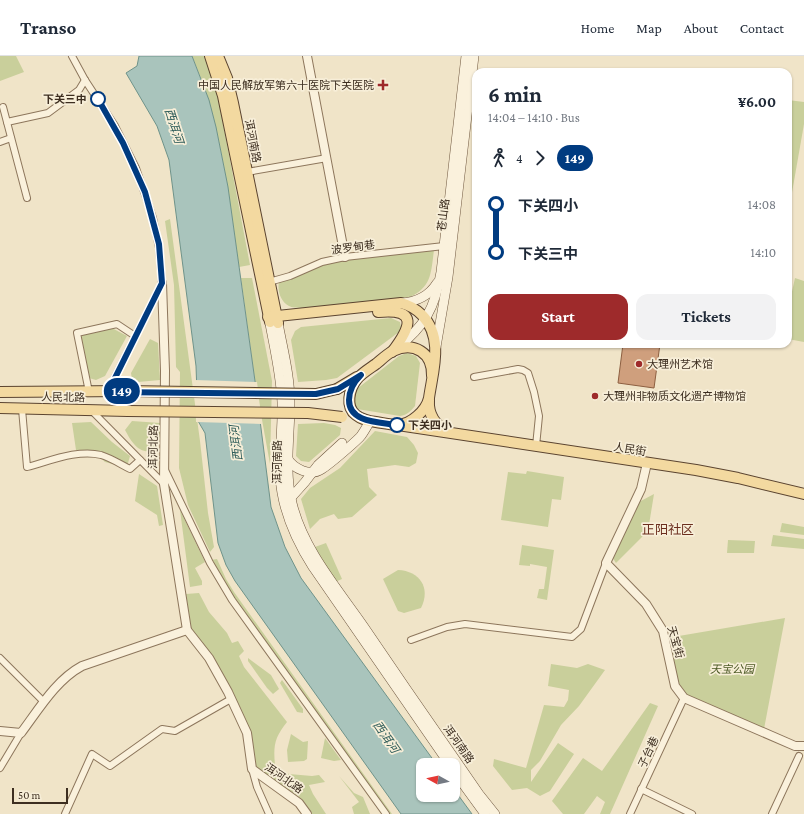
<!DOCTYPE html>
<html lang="en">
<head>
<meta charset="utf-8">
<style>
  body { margin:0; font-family:"Crimson Pro","Noto Sans SC",serif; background:#f2f2f3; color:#1f2937; height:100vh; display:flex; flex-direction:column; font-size:15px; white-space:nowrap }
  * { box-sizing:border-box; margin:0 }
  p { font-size:13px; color:#747a83 }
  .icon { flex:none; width:22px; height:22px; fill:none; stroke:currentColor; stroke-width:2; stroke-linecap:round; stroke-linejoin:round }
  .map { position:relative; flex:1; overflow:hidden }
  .side { position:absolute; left:472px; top:12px; width:320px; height:280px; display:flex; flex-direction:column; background:#fff; border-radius:12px; box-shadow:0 1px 3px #0004 }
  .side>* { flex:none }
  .badge { padding:0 8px; border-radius:13px; font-size:14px; line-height:26px }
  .needle { width:26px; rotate:278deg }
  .fabs { position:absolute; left:416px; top:702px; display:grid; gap:8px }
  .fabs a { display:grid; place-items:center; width:44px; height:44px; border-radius:8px; background:#fff; box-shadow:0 1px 3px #0004; font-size:20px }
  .scale { position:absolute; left:12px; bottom:10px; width:56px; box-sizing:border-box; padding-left:4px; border:2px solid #3d2e20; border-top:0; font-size:11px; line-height:14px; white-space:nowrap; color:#3d2e20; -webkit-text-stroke:3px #f7eed8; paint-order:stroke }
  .map>.badge { position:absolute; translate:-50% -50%; box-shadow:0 0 0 2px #fff }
  .legs { display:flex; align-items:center; gap:6px; height:44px; padding:0 16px; font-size:13px }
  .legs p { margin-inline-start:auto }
  .head { display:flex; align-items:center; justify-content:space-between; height:68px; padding:0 16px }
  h1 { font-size:22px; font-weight:700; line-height:30px }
  .button { display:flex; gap:8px; margin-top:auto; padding:8px 16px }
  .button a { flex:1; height:46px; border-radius:12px; background:#9e2a2b; color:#fff; font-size:16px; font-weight:700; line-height:46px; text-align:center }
  .button a+a { background:#f2f2f3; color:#1f2937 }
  ul { padding:0 16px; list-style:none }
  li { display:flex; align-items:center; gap:14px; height:48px; font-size:15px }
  li i { display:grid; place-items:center; width:6px; height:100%; margin:0 5px; background:currentColor }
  li i::after { content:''; width:10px; height:10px; margin:-5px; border:3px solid; border-radius:50%; background:#fff }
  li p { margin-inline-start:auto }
  li:first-child i { background:linear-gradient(#0000 50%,currentColor 0) }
  li:last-child i { background:linear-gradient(currentColor 50%,#0000 0) }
  header { display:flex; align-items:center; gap:24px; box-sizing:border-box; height:56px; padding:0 20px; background:#fff; border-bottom:1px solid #e0e1e3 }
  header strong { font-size:19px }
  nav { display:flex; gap:22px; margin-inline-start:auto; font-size:14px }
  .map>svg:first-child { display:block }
</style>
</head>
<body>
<header>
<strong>Transo</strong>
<nav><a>Home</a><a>Map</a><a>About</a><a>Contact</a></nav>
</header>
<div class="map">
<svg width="804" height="758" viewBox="0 0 804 758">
  <rect width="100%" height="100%" fill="#f0e4c8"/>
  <g fill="#c9cf9b">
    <path d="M0 0H16L24 16 0 25Z"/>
    <path d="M192 0H205L215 25 250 209 239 211C229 139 221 67 192 0Z"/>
    <path d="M788 44 804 46V68L790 148 788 151Z"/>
    <path d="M170 163 200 385 208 457 214 491 210 496 188 449 179 412 180 316 176 311 174 229 165 165Z"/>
    <path d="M434 194C431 216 432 231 410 241 390 243 302 257 289 250 281 246 277 235 279 226 326 200 382 200 434 194Z"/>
    <path d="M241 222H252L272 325 270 408 255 325Z"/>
    <path d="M795 222 804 225V286L788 283V240H791Z"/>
    <path d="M391 262 400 266 401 271 399 276 337 322 326 324 298 326 291 284 295 275 301 271Z"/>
    <path d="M110 271 127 280 105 320 96 324 89 322 79 279Z"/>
    <path d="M150 283 158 287 160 324 138 326 132 324 131 317Z"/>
    <path d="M407 297 416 300 420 307 415 350C411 355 407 359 400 360L357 353 353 344 358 332 399 300Z"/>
    <path d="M132 365 160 367C160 373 161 384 158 389 153 399 140 396 134 388 130 384 128 379 125 374Z"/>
    <path d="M91 366 112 386 130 400 128 407 124 411 105 406 95 396 76 394 72 367Z"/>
    <path d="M324 367 335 369 341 372 340 379 309 406 301 405 296 400 298 368Z"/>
    <path d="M375 375 407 381 414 389 418 397 416 407 409 411 395 409 367 413 369 431 377 439 352 461 338 463 334 458 320 463 310 473 301 443 310 432 340 412Z"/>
    <path d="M527 415 564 421 561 444 552 443 548 471 501 464 508 416 526 418Z"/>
    <path d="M139 418 157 430 163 469 159 470 157 459 135 445Z"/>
    <path d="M654 438 648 475 616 507 612 501 639 446Z"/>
    <path d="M180 454 205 506 195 512 202 525V529L190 531Z"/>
    <path d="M782 467 804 471V479L780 476Z"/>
    <path d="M773 479 804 483V493L771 490Z"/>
    <path d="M728 484 755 485 754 497H727Z"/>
    <path d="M326 487 342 523 335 526 315 491Z"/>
    <path d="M522 489 554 494 547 544 537 542 539 533H544L547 511 530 508V510L519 509Z"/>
    <path d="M217 503 226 523 234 536 392 758H388L225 529 211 504Z"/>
    <path d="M398 514C420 515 431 532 421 552L404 557 398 555 383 523Z"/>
    <path d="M199 537 209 556 227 577 232 587 238 585 244 595 239 600 244 611 287 666C275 681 273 689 275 709L289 718 312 720 319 719 325 726 309 729 313 738 326 758H310L299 741 255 712 253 688 244 662 191 572 186 538Z"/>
    <path d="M785 562 764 673 686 640C683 636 680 633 678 629 671 615 674 597 667 582Z"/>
    <path d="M248 602 271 619 279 633 273 638 267 632 248 605Z"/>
    <path d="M551 608 577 612 588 608 605 614 579 650 561 669 540 705 531 714V726L558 687 574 698 550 735 540 740 527 732 512 734 493 710 494 703 526 712 544 649 564 651 568 644 569 634 548 630Z"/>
    <path d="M282 624 303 653V657L297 656 280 627Z"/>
    <path d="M650 647 658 650 610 758H600L605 746 597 740 584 758H563L552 745 583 702 602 715Z"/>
    <path d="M291 678 303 686 308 685 307 703 304 705 288 706 287 694Z"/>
    <path d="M325 682 341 704 334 705 321 702Z"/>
    <path d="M339 720 354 737 363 741 370 758H354L352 751 359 746Z"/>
  </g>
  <path fill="#a9c4bc" stroke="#6f938a" d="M139 0H192L209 44 216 71 228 131 255 325 271 451 285 491 301 522 437 709H423V739H453V732L472 758H401L235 525 226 509 218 487 205 377 198 365 196 310 169 104 157 70 126 17 137 10Z"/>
  <path fill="#f0e4c8" d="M195 324 257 326 262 368 196 366Z"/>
  <path fill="#cf9f7d" stroke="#8d5f41" d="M623 288H660L654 332 618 327Z"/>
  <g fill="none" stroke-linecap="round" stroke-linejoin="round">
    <g stroke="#8d765c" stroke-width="8">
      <g id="minor">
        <path d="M72 0 85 24 115 70 136 112 153 162 159 192 162 227 108 335"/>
        <path d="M3 51 27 142"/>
        <path d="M7 66 48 57 79 34 85 24"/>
        <path d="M0 86 11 82"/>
        <path d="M247 116 327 102"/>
        <path d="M269 226 290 220 322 206 345 201 444 190"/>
        <path d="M474 321 518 313 523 314 528 317 534 336 539 360 536 390"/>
        <path d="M89 336 77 277 117 268 135 280"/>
        <path d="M22 353 27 411C50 405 78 393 101 399 111 402 120 408 130 413L140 404"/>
        <path d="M91 354 164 428"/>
        <path d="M165 414 210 507 232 544 386 758"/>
        <path d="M411 584 447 571 465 568 572 581 581 573 606 507"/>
        <path d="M0 602 44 646"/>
        <path d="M0 712 21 677"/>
        <path d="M252 713 257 731 269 758"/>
        <path d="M641 733 692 758"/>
        <path d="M65 758 92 698 110 710 162 673 175 675 231 643"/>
        <path d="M630 758 684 642"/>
        <path d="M772 758 799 700"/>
      </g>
    </g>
    <g stroke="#8d765c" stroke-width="10">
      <g id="tertiary">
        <path d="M307 0 345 201"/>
        <path d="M162 227 165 315 164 428 187 574 209 602 228 636 247 677 252 713 299 747 307 758"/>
        <path d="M647 407 641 433 606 507 646 548 663 575 675 630 684 642 795 690H804"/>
        <path d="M0 675 21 677C39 653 56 624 82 610L187 574"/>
      </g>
    </g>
    <g stroke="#6f573f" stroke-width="10">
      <g id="secondary">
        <path d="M401 247C416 246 429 240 437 227"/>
        <path d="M278 267C283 294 290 320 290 347 290 380 284 414 292 447 303 493 337 532 364 571 402 627 440 682 479 738L495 758"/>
        <path d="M270 268C275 294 281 320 282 346 283 371 279 395 280 420 282 454 295 483 313 511L450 709"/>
        <path d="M436 291 448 221 474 0"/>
        <path d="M397 292C425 270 435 252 441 216L466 0"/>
        <path d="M287 402C294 413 310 421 322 413 330 408 353 388 360 381 364 376 367 370 370 365"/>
        <path d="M288 445 305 426 318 409 342 387"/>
        <path d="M453 714 485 758"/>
      </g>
    </g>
    <g stroke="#5b4430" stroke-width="12">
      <g id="primary">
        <path d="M210 0 223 40 270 266"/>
        <path d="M218 0 227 22 233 47 278 267"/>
        <path d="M378 256C419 252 411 271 392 296"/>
        <path d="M268 261 401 247C409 249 416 253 422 259 444 282 433 314 429 342 426 355 411 368 398 369 391 369 383 367 376 366 369 365 362 364 356 359 345 351 349 333 357 323 362 317 369 313 376 308 381 304 387 298 393 295 414 285 433 297 432 320"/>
        <path d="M337 333 357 321"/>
        <path d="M0 336 127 335"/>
        <path d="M429 344C428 358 435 369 448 376"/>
        <path d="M0 352 128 355"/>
        <path d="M398 369 696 414 738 422 804 438"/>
      </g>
    </g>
    <use href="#minor" stroke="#faf1dc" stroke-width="6"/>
    <use href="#tertiary" stroke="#faf1dc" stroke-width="8"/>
    <use href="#secondary" stroke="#faf1dc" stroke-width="9"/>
    <use href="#primary" stroke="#f3d9a0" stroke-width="10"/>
    <g stroke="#5b4430" stroke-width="12" stroke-linecap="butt">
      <g id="primary-bridge">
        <path d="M127 335 316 338 337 333"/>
        <path d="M128 355 308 357 342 361"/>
      </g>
    </g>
    <use href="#primary-bridge" stroke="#f3d9a0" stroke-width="10"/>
  </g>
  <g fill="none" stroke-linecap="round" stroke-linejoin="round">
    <g stroke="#fff" stroke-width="9">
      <path id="line-1" d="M98 43 123 87 145 136 159 188 162 227 108 336 316 338 338 333 361 319C354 326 349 334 349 344 349 367 380 366 397 369"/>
    </g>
    <use href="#line-1" stroke="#003b80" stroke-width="6"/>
  </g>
  <g fill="#9e2a2b" stroke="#f7eed8" stroke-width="1.5">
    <path d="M381 23h4v4h4v4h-4v4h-4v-4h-4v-4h4z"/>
    <circle cx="639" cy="308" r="4"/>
    <circle cx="595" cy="340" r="4"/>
  </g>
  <g fill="#fff" stroke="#003b80" stroke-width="2">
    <circle cx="98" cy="43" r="7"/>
    <circle cx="397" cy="369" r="7"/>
  </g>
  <g text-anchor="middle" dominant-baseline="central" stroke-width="3.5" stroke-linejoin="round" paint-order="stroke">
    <g font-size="11" fill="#3d2e20" stroke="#f7eed8" text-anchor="start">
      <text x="374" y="29" text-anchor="end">中国人民解放军第六十医院下关医院</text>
      <text x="647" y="308">大理州艺术馆</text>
      <text x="603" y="340">大理州非物质文化遗产博物馆</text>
    </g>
    <g font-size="11" font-weight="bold" fill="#3d2e20" stroke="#f7eed8" text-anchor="end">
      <text x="87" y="43">下关三中</text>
      <text x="408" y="369" text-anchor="start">下关四小</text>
    </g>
    <g font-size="11" fill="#3d2e20" stroke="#f7eed8">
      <text transform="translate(253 85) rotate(79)">洱河南路</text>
      <text transform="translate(443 159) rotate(-83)">苍山路</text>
      <text transform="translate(353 191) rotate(-8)">波罗甸巷</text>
      <text transform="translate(63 341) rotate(1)">人民北路</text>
      <text transform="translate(153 391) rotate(-89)">洱河北路</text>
      <text transform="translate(630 393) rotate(9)">人民街</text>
      <text transform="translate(277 406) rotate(-90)">洱河南路</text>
      <text transform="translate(676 586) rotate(74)">天宝街</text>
      <text transform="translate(459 688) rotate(55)">洱河南路</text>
      <text transform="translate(648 696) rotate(-65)">子台巷</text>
      <text transform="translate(284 722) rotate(35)">洱河北路</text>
    </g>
    <g font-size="11" font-style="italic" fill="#4d5a26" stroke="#f7eed8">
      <text x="732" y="613">天宝公园</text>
    </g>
    <g font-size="12" font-style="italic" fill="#2f5d5a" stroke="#f7eed8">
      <text transform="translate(174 70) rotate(72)">西洱河</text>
      <text transform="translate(236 387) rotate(-97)">西洱河</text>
      <text transform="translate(386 681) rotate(55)">西洱河</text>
    </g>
    <g font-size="13" fill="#6b2e1e" stroke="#f7eed8">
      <text x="668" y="473">正阳社区</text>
    </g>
  </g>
</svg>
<div class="fabs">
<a><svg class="needle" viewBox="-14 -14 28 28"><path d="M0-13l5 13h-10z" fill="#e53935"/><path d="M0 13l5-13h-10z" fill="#747a83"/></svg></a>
</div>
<div class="scale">50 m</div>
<b class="badge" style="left:122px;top:335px;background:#003b80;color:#fff">149</b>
<section class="side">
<div class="head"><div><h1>6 min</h1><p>14:04 – 14:10 · Bus</p></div><b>¥6.00</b></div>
<div class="legs"><svg class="icon" aria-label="walk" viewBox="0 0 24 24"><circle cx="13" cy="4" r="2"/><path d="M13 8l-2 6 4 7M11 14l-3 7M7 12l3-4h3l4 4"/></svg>4<svg class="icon" aria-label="forward" viewBox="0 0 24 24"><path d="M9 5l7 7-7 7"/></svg><b class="badge" style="background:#003b80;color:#fff">149</b></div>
<ul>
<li><i style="color:#003b80"></i><b>下关四小</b><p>14:08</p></li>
<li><i style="color:#003b80"></i><b>下关三中</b><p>14:10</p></li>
</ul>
<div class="button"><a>Start</a><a>Tickets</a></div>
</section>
</div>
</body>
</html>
